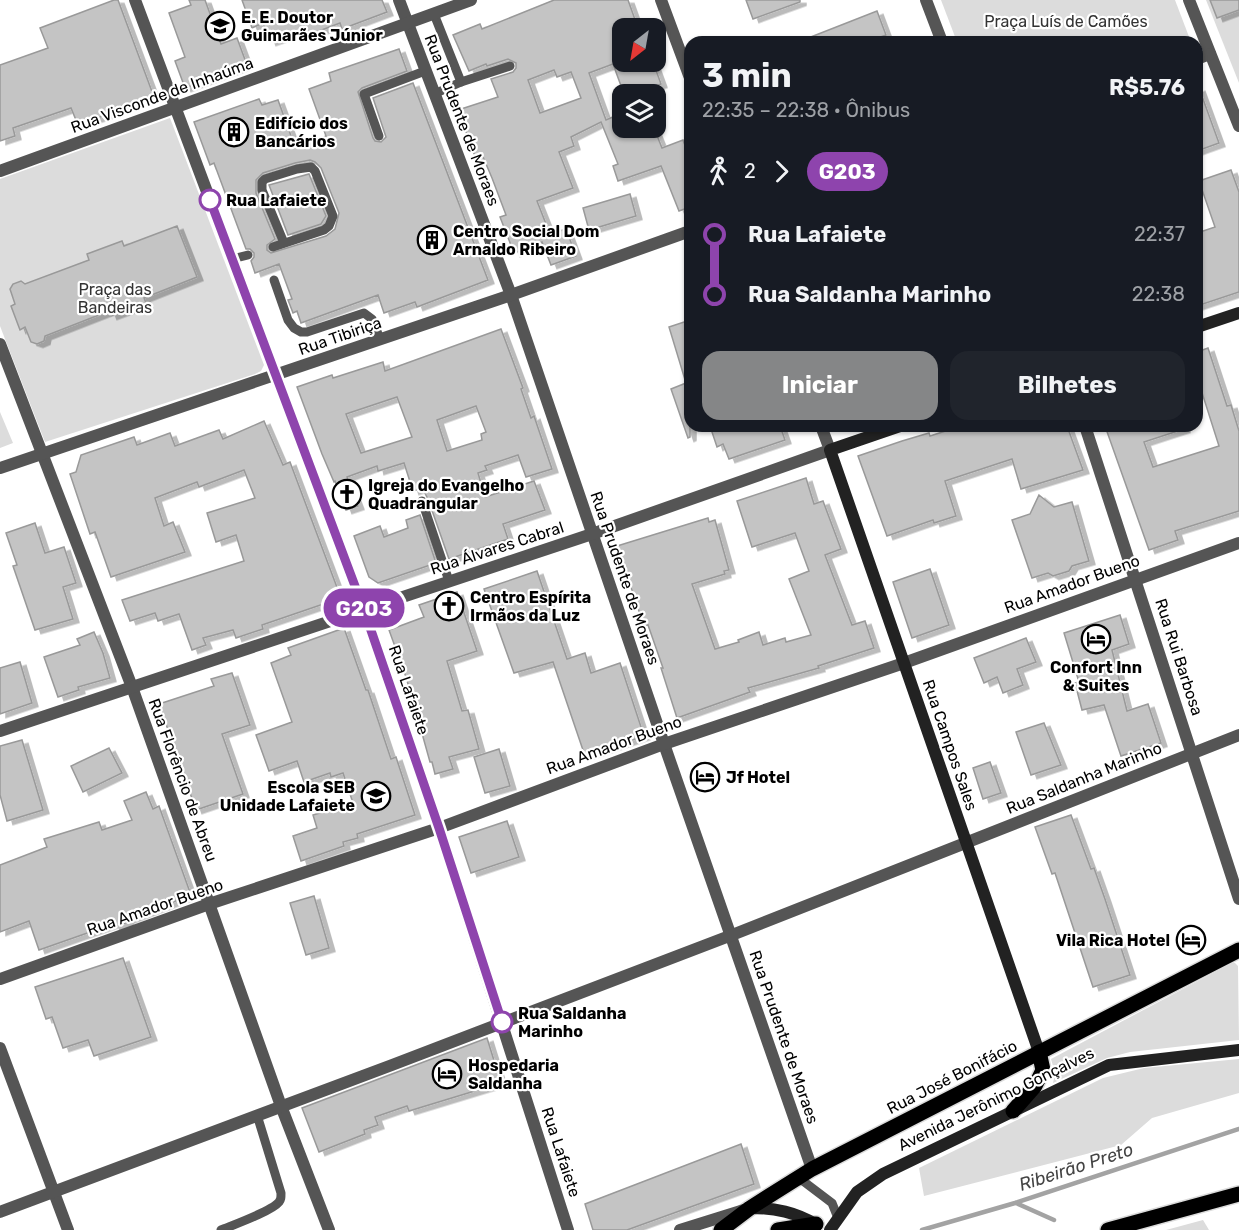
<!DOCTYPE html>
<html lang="pt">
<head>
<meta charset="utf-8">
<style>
  body { margin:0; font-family:Rubik,sans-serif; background:#20242c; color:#f1f3f6; height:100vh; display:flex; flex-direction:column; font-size:22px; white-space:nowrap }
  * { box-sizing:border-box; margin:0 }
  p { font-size:20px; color:#9ea1a6 }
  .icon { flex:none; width:33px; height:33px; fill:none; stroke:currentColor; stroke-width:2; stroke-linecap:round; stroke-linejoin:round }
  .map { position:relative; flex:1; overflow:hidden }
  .panel { position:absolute; left:684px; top:36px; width:519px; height:396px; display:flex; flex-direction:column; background:#171b24; border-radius:18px; box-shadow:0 2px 4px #0004 }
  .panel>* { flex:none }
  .badge { padding:0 12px; border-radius:20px; font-size:21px; line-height:39px }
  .needle { width:39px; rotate:211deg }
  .buttons { position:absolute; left:612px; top:18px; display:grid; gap:12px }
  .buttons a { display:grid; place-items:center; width:54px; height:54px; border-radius:12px; background:#171b24; box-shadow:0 2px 4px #0004; font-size:30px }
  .map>.badge { position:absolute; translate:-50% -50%; box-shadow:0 0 0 3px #fff }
  .legs { display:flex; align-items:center; gap:9px; height:66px; padding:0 18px; font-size:20px }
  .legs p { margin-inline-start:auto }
  .head { display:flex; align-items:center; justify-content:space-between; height:102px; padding:0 18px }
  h1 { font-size:33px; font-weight:700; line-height:45px }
  .cta { display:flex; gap:12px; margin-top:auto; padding:12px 18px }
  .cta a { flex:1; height:69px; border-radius:18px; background:#858687; color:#fff; font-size:24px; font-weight:700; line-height:69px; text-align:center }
  .cta a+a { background:#20242c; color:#f1f3f6 }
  ul { padding:0 18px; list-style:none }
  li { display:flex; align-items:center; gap:21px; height:60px; font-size:22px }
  li i { display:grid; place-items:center; width:9px; height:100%; margin:0 8px; background:currentColor }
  li i::after { content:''; width:15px; height:15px; margin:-8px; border:4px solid; border-radius:50%; background:#171b24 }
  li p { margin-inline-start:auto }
  li:first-child i { background:linear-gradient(#0000 50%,currentColor 0) }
  li:last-child i { background:linear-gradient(currentColor 50%,#0000 0) }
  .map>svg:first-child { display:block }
</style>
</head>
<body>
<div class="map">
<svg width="1239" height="1230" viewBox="0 0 1239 1230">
  <defs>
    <filter id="shadow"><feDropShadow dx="6" dy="3.5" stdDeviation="0" flood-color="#0004"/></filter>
  </defs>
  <rect width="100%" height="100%" fill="#fff"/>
  <g fill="#dcdcdc">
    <path d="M941 0H1175L1191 42H957Z"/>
    <path d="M1206 0H1239V83Z"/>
    <path d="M170 118 264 365 261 371 255 374 45 442 0 326V179Z"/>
    <path d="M0 412 13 443 0 448Z"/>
    <path d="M1232 963H1235L1238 966 1239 1040 1130 1052 1107 1058 1053 1083 1055 1073 1051 1059Z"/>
    <path d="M1239 1059V1093L1152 1118 1121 1145 924 1196 919 1168 1103 1078 1144 1068Z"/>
    <path d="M1203 1220 1209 1230H1166Z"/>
  </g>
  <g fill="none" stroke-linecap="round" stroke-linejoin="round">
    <g stroke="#a3a3a3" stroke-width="4.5">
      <path d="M1016 1203 1054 1220"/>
      <path d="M922 1230 1015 1203 1239 1129"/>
    </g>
  </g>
  <g fill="#c4c4c4" stroke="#999" stroke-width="1.5" fill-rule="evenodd" filter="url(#shadow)">
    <path d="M114 0H118L154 97 110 111 111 113 78 125 71 108 13 128 15 136 0 141V65L48 48 40 28Z"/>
    <path d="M189 0H205L221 44 237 38 247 65 185 88 175 61 185 57 169 13 191 5Z"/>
    <path d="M242 0H382L387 12 342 29 340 23 306 36 304 30 270 42 263 23 252 28Z"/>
    <path d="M554 0H628L638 28H622V60L619 62H653L661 84 632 94H624L613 64 589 73 606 120 622 113V128H654L662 148 683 140 690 159V207L679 211 661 166 618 181 613 166 618 164 601 122 571 137 574 146 559 152 573 188 537 201 550 234 566 229 576 256 551 265 542 242 514 253 500 217 506 215 492 178 483 157 476 159 458 110 498 97 491 79 513 72 516 68V63L508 59 487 66 486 64 469 71 453 35 480 24 482 29ZM554 70 557 77 571 72 581 98 540 113 528 80Z"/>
    <path d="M746 0H800V2L753 19Z"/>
    <path d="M1210 0H1239V10L1217 18Z"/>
    <path d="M877 11 886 35 867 42H798Z"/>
    <path d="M399 49 407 71 362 88 358 92 373 138 375 141 381 142 386 137 373 98 413 83 488 280 417 307 415 302 384 313 378 295 301 323 297 311 293 313 288 300 292 299 279 264 255 273 251 261 254 257V253L250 249H246L214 163 210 165 194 122 259 99 262 105 278 100 295 147 326 136 309 89 331 81 329 73ZM310 160 315 162 321 168 339 213 335 229 326 236 271 253 267 250V245L275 239 256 193V180L263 173 295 163Z"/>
    <path d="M1199 88 1219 143 1197 151V89Z"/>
    <path d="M1231 170 1239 192V292L1197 306V233L1215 227 1199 181Z"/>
    <path d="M309 174 326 216 321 224 288 235 269 185Z"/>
    <path d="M630 194 636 216 589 230 583 208Z"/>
    <path d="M177 226 197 277 144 298 146 303 111 316 109 311 45 336 44 341 37 344 31 342 25 327 20 330 11 306 15 304 10 289 13 284 21 281 25 284 89 260 87 254 122 241 124 246Z"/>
    <path d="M690 320V437L688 438 671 389 686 383 669 327Z"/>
    <path d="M501 329 523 388 521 389 531 418 534 416 552 469 526 477 518 455 485 466 487 470 478 473 485 497 534 481 545 510 503 524 508 539 449 559 428 499 422 488 413 491 404 463 378 471 377 466 347 477 358 506 346 510 335 481 334 482 322 454 297 387 332 375 333 378 383 362 385 371ZM397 397 412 437 361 453 346 414ZM476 406 486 432 481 434 482 440 447 451 437 420Z"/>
    <path d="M1208 348 1227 406 1231 405 1239 431V511L1175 531 1178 540 1149 550 1105 426H1184V429L1144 442 1153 467 1219 446 1197 377V352Z"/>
    <path d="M264 421 283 465 290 462 341 598 262 625 263 629 236 638 233 630 203 638 206 645 192 650 179 614 158 621 155 613 130 621 122 600 244 561 236 535 216 542 207 513 255 498 244 470 199 487 197 482 155 498 164 526 173 522 185 552 111 577 95 532 90 534 70 474 76 472 81 455 134 437 137 445 170 433 175 446 219 430 223 439Z"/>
    <path d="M710 426H780L785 440 729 459 723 444 717 447Z"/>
    <path d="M961 426H1067L1083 470 1021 489 1012 459 945 481 956 516 934 523 933 520 887 536 858 456 902 441 929 433 930 436Z"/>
    <path d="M806 478 814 504 823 501 841 549 825 555 852 625 865 621 874 648 818 666 819 668 748 688 750 692 677 718 661 668H663L648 625 644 626 617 546 708 518 709 522 715 520 729 570 724 571 725 574 692 584 715 649 739 642 738 640 759 632 763 645 785 638 786 642 811 635 789 579 809 571 795 533 752 547 737 501Z"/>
    <path d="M1039 495 1054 507 1072 502 1089 561 1072 566 1069 571 1053 576 1048 573 1032 578 1012 520 1030 514Z"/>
    <path d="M420 515 436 563 378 583 369 577 354 536 380 526 384 537 408 528 406 520Z"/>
    <path d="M35 523 45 553 64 547 76 583 63 587 73 619 35 630 13 566 17 565 6 533Z"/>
    <path d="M930 569 949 625 912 638 893 582Z"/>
    <path d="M537 571 567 659 585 653 591 673 620 663 644 736 585 756 553 662 514 673 484 589Z"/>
    <path d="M457 592 477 651 447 661 462 711 468 710 479 749 449 757 453 769 435 774 432 762H430L418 719 415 720 412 706 414 705 406 677 389 630 424 617 419 605Z"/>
    <path d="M1120 615 1129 644 1112 650 1127 711 1148 704 1161 743 1121 756 1104 705 1082 710 1075 683 1079 682 1064 633Z"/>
    <path d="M344 628 366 690H368L391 759 396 757 415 815 357 834 358 838 343 842 344 846 301 861 293 836 317 828 313 815 353 803 343 773 331 777 330 773 304 782 297 761 269 771 256 735 292 722 271 663 291 655 288 648Z"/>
    <path d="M94 632 103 653 110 678 78 687 79 690 58 697 44 657 80 645 77 639Z"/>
    <path d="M1026 638 1036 662 1017 669 1023 685 1003 693 997 677 984 683 974 658Z"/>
    <path d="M20 662 32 703 0 714V668Z"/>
    <path d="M232 673 250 725 222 734 243 794 196 810 159 704 214 686 211 679Z"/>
    <path d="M1044 723 1061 765 1031 775 1016 732Z"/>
    <path d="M22 740 43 810 7 821 0 795V746Z"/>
    <path d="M109 748 122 773 83 792 71 766Z"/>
    <path d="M499 749 510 786 485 793 474 757Z"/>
    <path d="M990 762 1001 793 983 799 973 768Z"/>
    <path d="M146 792 153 809 159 806 191 895 127 920 128 922 114 927 113 924 39 950 29 921 0 932V865L47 847 44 839 99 822 102 830 132 820 124 801Z"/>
    <path d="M1071 815 1091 869 1094 868 1105 899 1130 975 1093 987 1055 873 1052 874 1035 827Z"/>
    <path d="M507 821 519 857 471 873 459 837Z"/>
    <path d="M314 896 329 948 306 955 290 903Z"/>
    <path d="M123 958 151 1037 94 1056 88 1040 63 1048 52 1017 46 1019 35 987Z"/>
    <path d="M487 1038 501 1083 409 1111 407 1106 375 1117 378 1125 364 1130 365 1134 319 1152 302 1108Z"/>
    <path d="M741 1144 754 1184 627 1230H593L585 1204Z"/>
  </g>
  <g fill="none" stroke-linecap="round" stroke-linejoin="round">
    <g stroke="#dbdbdb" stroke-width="18">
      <g id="primary">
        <path d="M1013 1111 1035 1086 1043 1070 1039 1052"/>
        <path d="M721 1230 750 1208 812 1169 1239 950"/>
        <path d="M778 1230 816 1224"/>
        <path d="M1108 1230 1239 1194"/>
      </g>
    </g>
    <g stroke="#555" stroke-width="9">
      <path d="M434 14 461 82"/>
      <path d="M434 94 461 82 510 66"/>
      <path d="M379 136 364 94 425 71"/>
      <path d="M273 247 324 230 329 226 333 216 315 171 311 167 297 169 265 179 262 182V190L284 243"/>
      <path d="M232 259 248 255"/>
      <path d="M274 280 288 320 294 328 301 332H307L364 313 372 319 380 339"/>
      <path d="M422 501 449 581"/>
      <path d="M796 1180 803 1181 832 1203 838 1218"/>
      <path d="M221 1230C233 1225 272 1211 279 1202 281 1199 281 1198 281 1193L257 1115"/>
    </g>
    <g stroke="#555" stroke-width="12">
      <path d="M135 0 364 610 439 828 568 1230"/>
      <path d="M399 0 511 295 664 744 812 1169"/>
      <path d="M661 0 690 78"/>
      <path d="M926 0 942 42"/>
      <path d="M1189 0 1239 126"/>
      <path d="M1197 59 1210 54"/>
      <path d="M0 171 471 0"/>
      <path d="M0 344 132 687 281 1106 329 1230"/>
      <path d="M1085 426 1239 899"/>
      <path d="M0 468 511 295 690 231"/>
      <path d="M0 731 592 534 830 450 821 426"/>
      <path d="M0 979 209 904 439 828 664 744 904 663 1239 543"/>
      <path d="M0 1048 68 1230"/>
      <path d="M0 1212 392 1065 732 935 1239 735"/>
      <path d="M680 1230 744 1210"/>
    </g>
    <g stroke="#222" stroke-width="12">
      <path d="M1197 327 1239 313"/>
      <path d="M900 426 830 450 1039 1052"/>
      <path d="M750 1208C776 1208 795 1212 817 1225"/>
      <path d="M830 1230 857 1192 883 1174 1109 1065 1239 1050"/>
    </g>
    <use href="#primary" stroke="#000" stroke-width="15"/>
  </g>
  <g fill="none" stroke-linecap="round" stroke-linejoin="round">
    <g stroke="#fff" stroke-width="14">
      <path id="line-1" d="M210 200 364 610 439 828 502 1022"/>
    </g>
    <use href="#line-1" stroke="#8e44ad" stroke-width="9"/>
  </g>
  <defs>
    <g id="school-ring" transform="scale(1.5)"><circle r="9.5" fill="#fff" stroke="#000" stroke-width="1.5"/><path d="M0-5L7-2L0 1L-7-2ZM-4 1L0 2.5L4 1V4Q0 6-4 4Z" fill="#000"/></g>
    <g id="building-ring" transform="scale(1.5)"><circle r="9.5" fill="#fff" stroke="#000" stroke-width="1.5"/><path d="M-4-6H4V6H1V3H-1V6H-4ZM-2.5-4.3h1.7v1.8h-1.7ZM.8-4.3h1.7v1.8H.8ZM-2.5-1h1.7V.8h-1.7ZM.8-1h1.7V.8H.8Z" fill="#000"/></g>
    <g id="church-ring" transform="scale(1.5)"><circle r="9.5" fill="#fff" stroke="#000" stroke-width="1.5"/><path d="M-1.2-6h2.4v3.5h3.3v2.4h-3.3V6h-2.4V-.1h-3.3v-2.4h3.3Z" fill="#000"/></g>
    <g id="hotel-ring" transform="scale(1.5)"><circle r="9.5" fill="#fff" stroke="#000" stroke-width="1.5"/><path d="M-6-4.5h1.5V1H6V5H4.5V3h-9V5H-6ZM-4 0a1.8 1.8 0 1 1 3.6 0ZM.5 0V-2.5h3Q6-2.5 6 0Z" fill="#000"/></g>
  </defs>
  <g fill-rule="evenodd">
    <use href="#school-ring" x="220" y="26"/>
    <use href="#building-ring" x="234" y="132"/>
    <use href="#building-ring" x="432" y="240"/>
    <use href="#church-ring" x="347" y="494"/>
    <use href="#church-ring" x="449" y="606"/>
    <use href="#hotel-ring" x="1096" y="639"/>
    <use href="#hotel-ring" x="705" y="777"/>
    <use href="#school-ring" x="376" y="796"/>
    <use href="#hotel-ring" x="1191" y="940"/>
    <use href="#hotel-ring" x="447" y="1074"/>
  </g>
  <g fill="#fff" stroke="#8e44ad" stroke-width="3">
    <circle cx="210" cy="200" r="10"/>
    <circle cx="502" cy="1022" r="10"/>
  </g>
  <g text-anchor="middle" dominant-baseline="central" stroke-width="4.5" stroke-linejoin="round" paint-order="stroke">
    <g font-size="16" font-weight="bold" fill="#000" stroke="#fff" text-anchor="start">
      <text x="241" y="17">E. E. Doutor<tspan x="241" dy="18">Guimarães Júnior</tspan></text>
      <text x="255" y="123">Edifício dos<tspan x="255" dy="18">Bancários</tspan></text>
      <text x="453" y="231">Centro Social Dom<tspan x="453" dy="18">Arnaldo Ribeiro</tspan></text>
      <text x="368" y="485">Igreja do Evangelho<tspan x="368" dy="18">Quadrangular</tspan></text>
      <text x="470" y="597">Centro Espírita<tspan x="470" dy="18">Irmãos da Luz</tspan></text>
      <text x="1096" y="667" text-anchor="middle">Confort Inn<tspan x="1096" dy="18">&amp; Suites</tspan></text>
      <text x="726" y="777">Jf Hotel</text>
      <text x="355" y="787" text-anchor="end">Escola SEB<tspan x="355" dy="18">Unidade Lafaiete</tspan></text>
      <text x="1170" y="940" text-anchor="end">Vila Rica Hotel</text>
      <text x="468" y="1065">Hospedaria<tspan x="468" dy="18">Saldanha</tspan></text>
    </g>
    <g font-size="16" fill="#333" stroke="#fff">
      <text x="1066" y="21">Praça Luís de Camões</text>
      <text x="115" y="289">Praça das<tspan x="115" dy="18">Bandeiras</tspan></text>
    </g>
    <g font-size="16" fill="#000" stroke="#fff">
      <text transform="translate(162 95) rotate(-20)">Rua Visconde de Inhaúma</text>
      <text transform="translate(462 120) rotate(69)">Rua Prudente de Moraes</text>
      <text transform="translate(340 336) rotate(-19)">Rua Tibiriça</text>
      <text transform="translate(497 548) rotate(-18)">Rua Álvares Cabral</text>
      <text transform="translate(625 578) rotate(71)">Rua Prudente de Moraes</text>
      <text transform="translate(1072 584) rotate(-20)">Rua Amador Bueno</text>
      <text transform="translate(1179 657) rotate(72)">Rua Rui Barbosa</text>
      <text transform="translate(409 690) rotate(71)">Rua Lafaiete</text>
      <text transform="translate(614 745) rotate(-20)">Rua Amador Bueno</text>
      <text transform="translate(950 745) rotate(71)">Rua Campos Sales</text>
      <text transform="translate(1084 778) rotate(-22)">Rua Saldanha Marinho</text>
      <text transform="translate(183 780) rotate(70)">Rua Florêncio de Abreu</text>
      <text transform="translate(155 907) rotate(-19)">Rua Amador Bueno</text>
      <text transform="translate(784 1037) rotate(71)">Rua Prudente de Moraes</text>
      <text transform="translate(952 1077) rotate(-27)">Rua José Bonifácio</text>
      <text transform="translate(996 1099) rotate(-26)">Avenida Jerônimo Gonçalves</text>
      <text transform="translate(561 1152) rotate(72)">Rua Lafaiete</text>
    </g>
    <g font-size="16" font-weight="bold" fill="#000" stroke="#fff" text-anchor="start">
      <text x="226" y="200">Rua Lafaiete</text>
      <text x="518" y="1013">Rua Saldanha<tspan x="518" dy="18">Marinho</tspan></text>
    </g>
    <g font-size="18" font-style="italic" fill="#444" stroke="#fff">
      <text transform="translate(1076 1167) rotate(-18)">Ribeirão Preto</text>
    </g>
  </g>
</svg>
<div class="buttons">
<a><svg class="needle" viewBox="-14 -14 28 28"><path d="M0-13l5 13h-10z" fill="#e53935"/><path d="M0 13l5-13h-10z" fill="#9ea1a6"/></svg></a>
<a><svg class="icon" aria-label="layers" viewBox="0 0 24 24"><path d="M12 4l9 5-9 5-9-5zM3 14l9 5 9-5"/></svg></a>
</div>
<b class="badge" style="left:364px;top:608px;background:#8e44ad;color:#fff">G203</b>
<section class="panel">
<div class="head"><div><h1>3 min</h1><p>22:35 – 22:38 · Ônibus</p></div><b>R$5.76</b></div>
<div class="legs"><svg class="icon" aria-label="walk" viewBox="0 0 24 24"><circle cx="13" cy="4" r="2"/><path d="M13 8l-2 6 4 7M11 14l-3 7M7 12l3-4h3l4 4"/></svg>2<svg class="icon" aria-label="forward" viewBox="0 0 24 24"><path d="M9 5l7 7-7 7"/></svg><b class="badge" style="background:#8e44ad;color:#fff">G203</b></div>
<ul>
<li><i style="color:#8e44ad"></i><b>Rua Lafaiete</b><p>22:37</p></li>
<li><i style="color:#8e44ad"></i><b>Rua Saldanha Marinho</b><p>22:38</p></li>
</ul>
<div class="cta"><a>Iniciar</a><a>Bilhetes</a></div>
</section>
</div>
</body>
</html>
